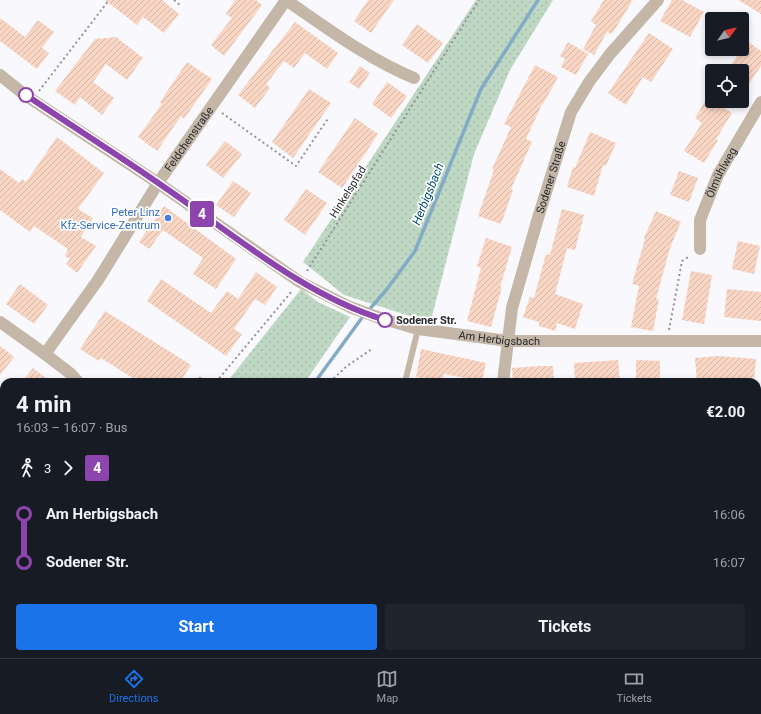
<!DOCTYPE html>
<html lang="en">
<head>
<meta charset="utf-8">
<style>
  body { margin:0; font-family:Roboto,sans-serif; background:#20242c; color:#f1f3f6; height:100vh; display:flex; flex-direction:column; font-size:15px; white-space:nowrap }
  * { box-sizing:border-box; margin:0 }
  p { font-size:13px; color:#9ea1a6 }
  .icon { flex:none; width:22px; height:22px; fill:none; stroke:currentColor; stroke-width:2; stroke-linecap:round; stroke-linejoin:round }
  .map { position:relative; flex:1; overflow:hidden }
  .details { position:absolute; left:0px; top:378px; width:761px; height:280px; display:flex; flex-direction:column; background:#171b24; border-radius:12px 12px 0 0; box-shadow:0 2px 6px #0003 }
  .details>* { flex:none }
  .badge { padding:0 8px; border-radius:3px; font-size:14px; line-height:26px }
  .needle { width:26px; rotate:56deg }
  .fabs { position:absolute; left:705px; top:12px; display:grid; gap:8px }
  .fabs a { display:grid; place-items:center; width:44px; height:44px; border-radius:4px; background:#171b24; box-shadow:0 2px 6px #0003; font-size:20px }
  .map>.badge { position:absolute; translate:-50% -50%; box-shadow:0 0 0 2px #fff }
  .legs { display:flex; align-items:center; gap:6px; height:44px; padding:0 16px; font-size:13px }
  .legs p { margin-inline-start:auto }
  .overview { display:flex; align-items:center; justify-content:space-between; height:68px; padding:0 16px }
  h1 { font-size:22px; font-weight:700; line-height:30px }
  .cta { display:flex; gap:8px; margin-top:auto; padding:8px 16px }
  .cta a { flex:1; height:46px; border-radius:4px; background:#1a73e8; color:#fff; font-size:16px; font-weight:700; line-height:46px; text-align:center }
  .cta a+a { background:#20242c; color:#f1f3f6 }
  ul { padding:0 16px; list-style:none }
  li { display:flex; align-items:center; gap:14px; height:48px; font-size:15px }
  li i { display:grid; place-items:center; width:6px; height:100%; margin:0 5px; background:currentColor }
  li i::after { content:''; width:10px; height:10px; margin:-5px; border:3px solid; border-radius:50%; background:#171b24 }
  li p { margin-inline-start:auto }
  li:first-child i { background:linear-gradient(#0000 50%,currentColor 0) }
  li:last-child i { background:linear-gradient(currentColor 50%,#0000 0) }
  .menu { display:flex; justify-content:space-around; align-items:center; height:56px; border-top:1px solid #363941; background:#171b24; font-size:11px; color:#9ea1a6 }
  .menu a { display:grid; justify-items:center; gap:2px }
  .menu .active { color:#1a73e8 }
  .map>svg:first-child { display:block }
</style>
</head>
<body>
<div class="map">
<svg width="761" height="658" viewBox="0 0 761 658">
  <defs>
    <pattern id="grass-dots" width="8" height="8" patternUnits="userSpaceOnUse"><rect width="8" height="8" fill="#bfd8c3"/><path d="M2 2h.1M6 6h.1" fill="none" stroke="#a4b9a8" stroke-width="1.8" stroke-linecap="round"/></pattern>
    <pattern id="forest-firs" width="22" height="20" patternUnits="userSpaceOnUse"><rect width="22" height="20" fill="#9ec4a5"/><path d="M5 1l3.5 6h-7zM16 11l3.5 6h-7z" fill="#88a88e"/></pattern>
    <pattern id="wetland-marsh" width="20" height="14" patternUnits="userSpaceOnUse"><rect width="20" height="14" fill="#bfd8c3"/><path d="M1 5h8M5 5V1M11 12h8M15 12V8" fill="none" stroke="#a4b9a8"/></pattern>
    <pattern id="building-hatch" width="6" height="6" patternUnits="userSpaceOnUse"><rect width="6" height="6" fill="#f9d5c3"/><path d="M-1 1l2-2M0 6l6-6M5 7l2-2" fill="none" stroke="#d5b7a8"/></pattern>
  </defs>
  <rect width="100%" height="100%" fill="#f9f9fd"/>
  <g fill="url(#grass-dots)">
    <path d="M476 0H553L510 70 474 154 431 320 419 319 344 295 303 262Z"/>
    <path d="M301 289 318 302 350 317 305 382H227Z"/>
    <path d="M757 509 761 512V658H636L641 654H757Z"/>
    <path d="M4 640V654H70L68 658H0V646Z"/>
  </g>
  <path fill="url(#forest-firs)" d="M402 654H523L524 658H400Z"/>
  <path fill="url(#wetland-marsh)" d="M71 654H169L168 658H70Z"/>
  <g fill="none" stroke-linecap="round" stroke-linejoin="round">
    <g stroke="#83abc6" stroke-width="3.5">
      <path d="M368 311 387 289 415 251 481 89 538 0"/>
      <path d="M315 382 364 315"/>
      <path d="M127 658V654"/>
    </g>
  </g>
  <g fill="url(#building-hatch)">
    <path d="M105 0H162L179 14 164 33 143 17 137 25Z"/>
    <path d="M235 0H256L262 5 224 56 211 45 232 18 226 14Z"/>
    <path d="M368 0H394L371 33 354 21Z"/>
    <path d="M604 0H633L612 34 607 32 594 55 583 49 596 25 591 21Z"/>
    <path d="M672 0H682L704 12 690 37 660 21Z"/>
    <path d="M738 0H761V14L753 9Z"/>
    <path d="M0 18 25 37 38 20 54 32 42 48 49 53 37 69 0 41Z"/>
    <path d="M295 22 338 53 327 69 305 53 294 68 284 61 266 84 270 88 255 108 238 95Z"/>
    <path d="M417 24 443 43 428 63 402 45Z"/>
    <path d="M649 33 673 49 651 82 643 77 626 105 608 93Z"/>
    <path d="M116 37 143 58 127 80 106 64 93 82 114 98 102 115 80 97 75 105 55 91 95 39Z"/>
    <path d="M747 41 761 51V66L742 94V71H727Z"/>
    <path d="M568 42 588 54 576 75 561 67 565 59 560 56Z"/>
    <path d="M187 62 212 79 184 119 181 116 157 151 138 137 162 104 160 102Z"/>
    <path d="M535 65 558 77 543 104H542L526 139 532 142 511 189 513 190 501 224 478 216 494 170 492 169 511 127 504 124Z"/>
    <path d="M360 66 370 73 359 89 349 82Z"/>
    <path d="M387 82 407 96 391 118 372 104Z"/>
    <path d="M309 89 331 103 293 158 272 142Z"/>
    <path d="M707 98 732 113 716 139 718 140 704 163 684 151 702 123 695 118Z"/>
    <path d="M355 118 378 134 342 188 318 172Z"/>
    <path d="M590 132 616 143 606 166 603 165 594 196 567 187 573 167 575 168Z"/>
    <path d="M57 137 104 173 78 209 93 218 81 237 96 246 77 273 66 264 70 259 65 256 68 249 34 226 30 232 0 210V169L19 183 22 179 26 182Z"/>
    <path d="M225 141 242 154 223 178 206 165Z"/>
    <path d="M679 171 698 178 689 202 670 195Z"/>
    <path d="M233 181 251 193 234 217 216 205Z"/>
    <path d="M306 189 327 203 305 235 284 220Z"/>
    <path d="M164 206 236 259 216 289 193 274 203 258 163 230 149 249 139 242Z"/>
    <path d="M562 209 584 215 575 250 567 248 555 294 583 304 575 329 557 323 555 331 539 326V322L523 317 530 297 534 298 546 254 550 255Z"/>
    <path d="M656 211 681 222 670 248 656 299H659L653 331 631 327 639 286 632 284 645 239 644 238Z"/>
    <path d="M486 238 512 247 500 287H502L491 327 467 321 481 268 477 266Z"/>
    <path d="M738 241 760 246 754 274 732 269Z"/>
    <path d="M691 271 712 275 704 324 682 320Z"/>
    <path d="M256 272 277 287 265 305 255 299 234 329 242 334 226 356 147 301 161 279 211 313 227 291 238 299Z"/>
    <path d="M20 284 48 305 34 324 6 304Z"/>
    <path d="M727 289 761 292V321L724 317Z"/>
    <path d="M105 311 191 365 180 382H139L101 358 99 361 80 349Z"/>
    <path d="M0 346 14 357 0 375Z"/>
    <path d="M421 349 486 363 482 381 444 374 442 382 416 377Z"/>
    <path d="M718 356 756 359 754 382H697L695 358Z"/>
    <path d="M618 360 620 382H575L574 363Z"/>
    <path d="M636 360 660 361V382H636Z"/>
    <path d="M542 366H553L554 382H513L512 368Z"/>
    <path d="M33 368 51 382H22Z"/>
  </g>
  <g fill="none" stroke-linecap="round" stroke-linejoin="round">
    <g stroke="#929197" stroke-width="2" stroke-dasharray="2 3" stroke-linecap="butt">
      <path d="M174 0 180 5"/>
      <path d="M39 91 109 0"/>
      <path d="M222 113 296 166 329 117"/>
      <path d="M307 271 479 0"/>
      <path d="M669 330 682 261 690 256"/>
      <path d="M196 382 200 378 207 382"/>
      <path d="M216 382 292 291"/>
      <path d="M330 382 347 366 372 349"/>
      <path d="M0 619 4 614"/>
      <path d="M528 654 529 658"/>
      <path d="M188 658 189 654"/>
    </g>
    <path stroke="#c4b7a7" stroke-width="6" d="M405 382 418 329"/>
    <g stroke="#c4b7a7" stroke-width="12">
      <path id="s1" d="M0 75 25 95 158 183 300 282 350 307 380 318 418 329 508 341H761"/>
      <path id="s2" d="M700 249V220L718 175 761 102"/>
      <path id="s3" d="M0 322 45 354 98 280 158 183 286 0C327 28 368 59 414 78"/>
      <path d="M45 354 71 374 78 382"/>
      <path id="s4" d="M503 382 512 308 538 218 571 112 589 82 610 54 658 0"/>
      <path d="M0 507 4 502"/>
    </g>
  </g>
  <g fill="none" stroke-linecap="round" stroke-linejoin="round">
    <g stroke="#fff" stroke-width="9">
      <path id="line-1" d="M26 95C76 129 128 161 177 196 243 242 307 296 385 320"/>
    </g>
    <use href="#line-1" stroke="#8e44ad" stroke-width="6"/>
  </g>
  <g fill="#fff" stroke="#8e44ad" stroke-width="2">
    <circle cx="26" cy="95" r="7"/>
    <circle cx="385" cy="320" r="7"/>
  </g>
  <circle fill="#3f7fe0" stroke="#fff" stroke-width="1.5" cx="168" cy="218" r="4"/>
  <g text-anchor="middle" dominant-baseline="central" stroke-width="3.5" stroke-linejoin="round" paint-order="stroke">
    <g font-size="11" fill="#27262d" stroke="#fff">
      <text stroke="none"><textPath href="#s3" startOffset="314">Feldchenstraße</textPath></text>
      <text stroke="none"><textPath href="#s2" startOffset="81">Ölmühlweg</textPath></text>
      <text stroke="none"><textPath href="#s4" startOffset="211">Sodener Straße</textPath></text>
      <text transform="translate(348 192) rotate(-58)">Hinkelspfad</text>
      <text stroke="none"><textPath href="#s1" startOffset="574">Am Herbigsbach</textPath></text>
    </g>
    <g font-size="11" fill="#366cbe" stroke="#fff" text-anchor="end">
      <text x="160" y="212">Peter Linz<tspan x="160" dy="13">Kfz-Service-Zentrum</tspan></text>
    </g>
    <g font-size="11" font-weight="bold" fill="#27262d" stroke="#fff" text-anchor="start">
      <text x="396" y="320">Sodener Str.</text>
    </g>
    <g font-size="12" font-style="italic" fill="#034f74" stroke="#fff">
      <text transform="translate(428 194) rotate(-68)">Herbigsbach</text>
    </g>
  </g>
</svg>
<div class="fabs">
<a><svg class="needle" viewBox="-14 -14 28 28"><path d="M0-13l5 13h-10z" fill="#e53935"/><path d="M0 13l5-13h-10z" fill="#9ea1a6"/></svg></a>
<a><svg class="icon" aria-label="locate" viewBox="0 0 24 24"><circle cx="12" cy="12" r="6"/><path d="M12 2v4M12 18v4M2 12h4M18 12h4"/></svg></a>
</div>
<b class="badge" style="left:202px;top:214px;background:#8e44ad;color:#fff">4</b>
<section class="details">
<div class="overview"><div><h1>4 min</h1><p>16:03 – 16:07 · Bus</p></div><b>€2.00</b></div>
<div class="legs"><svg class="icon" aria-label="walk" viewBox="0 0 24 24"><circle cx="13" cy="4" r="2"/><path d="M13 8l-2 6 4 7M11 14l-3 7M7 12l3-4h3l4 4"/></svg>3<svg class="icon" aria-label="forward" viewBox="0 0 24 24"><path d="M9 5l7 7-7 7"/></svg><b class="badge" style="background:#8e44ad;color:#fff">4</b></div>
<ul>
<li><i style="color:#8e44ad"></i><b>Am Herbigsbach</b><p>16:06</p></li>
<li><i style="color:#8e44ad"></i><b>Sodener Str.</b><p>16:07</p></li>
</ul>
<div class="cta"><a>Start</a><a>Tickets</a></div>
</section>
</div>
<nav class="menu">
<a class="active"><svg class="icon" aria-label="directions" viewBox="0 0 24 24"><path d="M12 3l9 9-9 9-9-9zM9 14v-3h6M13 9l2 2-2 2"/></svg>Directions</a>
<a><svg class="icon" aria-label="map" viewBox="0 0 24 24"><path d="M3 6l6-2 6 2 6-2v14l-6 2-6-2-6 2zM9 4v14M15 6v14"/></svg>Map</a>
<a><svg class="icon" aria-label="tickets" viewBox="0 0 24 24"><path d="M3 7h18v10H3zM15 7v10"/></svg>Tickets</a>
</nav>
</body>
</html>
